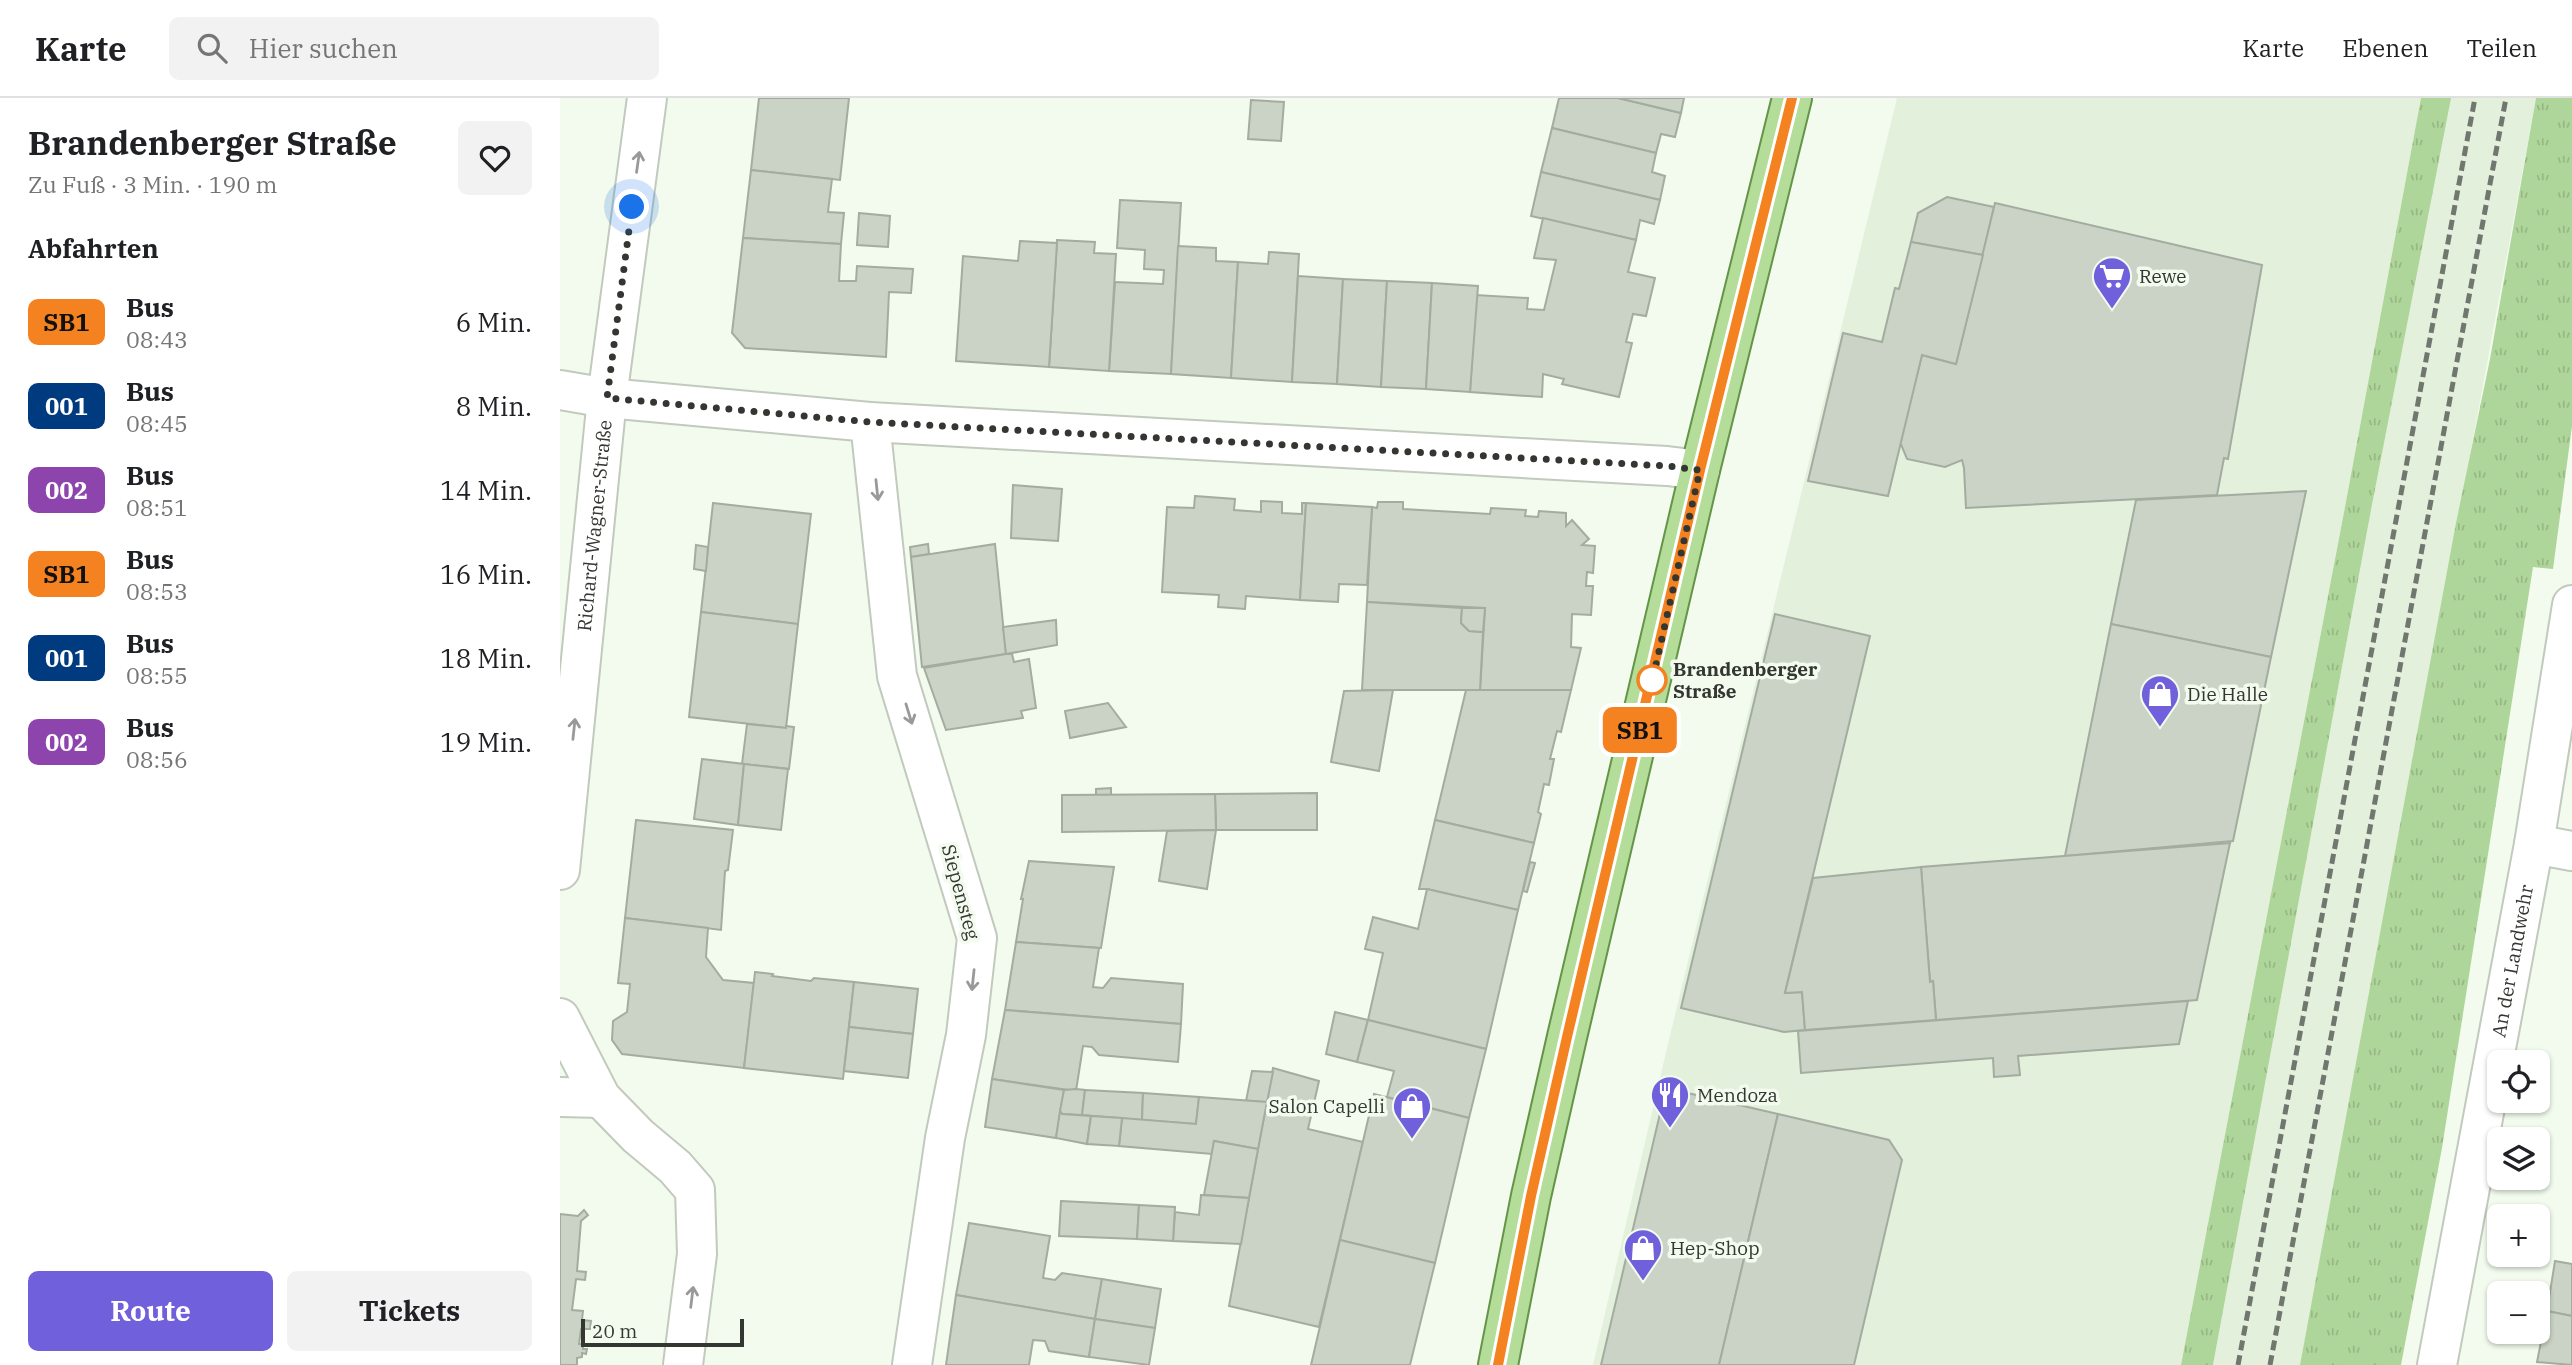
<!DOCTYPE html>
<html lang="de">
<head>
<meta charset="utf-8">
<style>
  body { margin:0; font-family:"IBM Plex Serif",serif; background:#f2f2f2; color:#202124; height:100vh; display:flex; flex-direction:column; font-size:26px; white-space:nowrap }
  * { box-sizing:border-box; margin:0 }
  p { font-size:23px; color:#757577 }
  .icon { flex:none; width:38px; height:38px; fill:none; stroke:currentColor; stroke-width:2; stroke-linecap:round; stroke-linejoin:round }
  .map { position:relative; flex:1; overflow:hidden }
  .panel { display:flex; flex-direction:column; background:#fff; width:560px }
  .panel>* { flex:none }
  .badge { padding:0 14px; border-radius:10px; font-size:24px; line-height:46px }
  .buttons { position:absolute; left:1927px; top:952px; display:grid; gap:14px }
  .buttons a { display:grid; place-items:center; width:63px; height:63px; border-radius:10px; background:#fff; box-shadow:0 2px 5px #0004; font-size:35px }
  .scale { position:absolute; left:21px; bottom:18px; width:163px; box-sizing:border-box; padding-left:7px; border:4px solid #333631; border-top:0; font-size:19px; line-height:24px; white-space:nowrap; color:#333631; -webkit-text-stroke:5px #f2fbed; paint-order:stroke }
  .you { position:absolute; width:35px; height:35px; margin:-18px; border:5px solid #fff; border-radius:50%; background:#1a73e8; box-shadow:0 0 0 10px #1a73e833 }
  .map>.badge { position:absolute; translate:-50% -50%; box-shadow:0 0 0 4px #fff }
  h2 { padding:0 28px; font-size:26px; line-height:63px }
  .round { display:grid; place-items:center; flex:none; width:74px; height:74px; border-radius:10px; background:#f2f2f2 }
  .overview { display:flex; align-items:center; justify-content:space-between; height:119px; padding:0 28px }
  h1 { font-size:33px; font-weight:700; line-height:52px }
  .action { display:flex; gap:14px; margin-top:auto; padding:14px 28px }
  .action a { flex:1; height:80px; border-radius:10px; background:#7060db; color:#fff; font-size:28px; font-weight:700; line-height:80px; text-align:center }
  .action a+a { background:#f2f2f2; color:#202124 }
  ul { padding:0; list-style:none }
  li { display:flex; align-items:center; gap:21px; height:84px; padding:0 28px }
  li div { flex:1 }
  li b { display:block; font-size:26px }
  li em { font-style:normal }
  li .badge { min-width:77px; font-weight:700; text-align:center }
  header { display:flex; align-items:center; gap:42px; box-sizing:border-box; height:98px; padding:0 35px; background:#fff; border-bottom:2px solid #e0e0e0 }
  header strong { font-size:33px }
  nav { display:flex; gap:38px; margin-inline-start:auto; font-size:24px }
  .search { width:490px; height:63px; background:#f2f2f2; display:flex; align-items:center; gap:18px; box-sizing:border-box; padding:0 24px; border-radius:10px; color:#757577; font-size:26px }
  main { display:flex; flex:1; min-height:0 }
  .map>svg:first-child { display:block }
</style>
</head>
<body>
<header>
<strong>Karte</strong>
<div class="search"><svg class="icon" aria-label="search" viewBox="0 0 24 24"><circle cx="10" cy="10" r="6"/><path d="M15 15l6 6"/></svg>Hier suchen</div>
<nav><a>Karte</a><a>Ebenen</a><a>Teilen</a></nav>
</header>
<main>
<section class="panel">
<div class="overview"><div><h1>Brandenberger Straße</h1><p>Zu Fuß · 3 Min. · 190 m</p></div><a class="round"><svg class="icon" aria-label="heart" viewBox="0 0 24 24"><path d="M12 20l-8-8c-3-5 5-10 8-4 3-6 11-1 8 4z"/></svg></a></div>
<h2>Abfahrten</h2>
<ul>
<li><span class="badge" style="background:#f58220;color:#111">SB1</span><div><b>Bus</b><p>08:43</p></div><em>6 Min.</em></li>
<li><span class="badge" style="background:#003b80;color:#fff">001</span><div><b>Bus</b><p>08:45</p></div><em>8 Min.</em></li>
<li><span class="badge" style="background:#8e44ad;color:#fff">002</span><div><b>Bus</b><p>08:51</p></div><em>14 Min.</em></li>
<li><span class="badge" style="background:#f58220;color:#111">SB1</span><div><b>Bus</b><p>08:53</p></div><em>16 Min.</em></li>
<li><span class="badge" style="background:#003b80;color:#fff">001</span><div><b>Bus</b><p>08:55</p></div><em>18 Min.</em></li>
<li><span class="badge" style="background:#8e44ad;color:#fff">002</span><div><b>Bus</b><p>08:56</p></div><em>19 Min.</em></li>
</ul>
<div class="action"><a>Route</a><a>Tickets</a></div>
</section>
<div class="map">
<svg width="2012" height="1267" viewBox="0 0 2012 1267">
  <defs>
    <pattern id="grass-tufts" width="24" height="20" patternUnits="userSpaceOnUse" patternTransform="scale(1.75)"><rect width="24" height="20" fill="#afd69a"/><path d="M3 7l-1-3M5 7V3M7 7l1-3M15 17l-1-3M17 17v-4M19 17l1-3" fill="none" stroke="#97b885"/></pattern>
  </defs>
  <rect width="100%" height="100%" fill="#f2fbed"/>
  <g fill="#e2f0dc">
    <path d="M1337 0H1861L1785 409 1621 1267H1033L1108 946Z"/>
    <path d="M1890 0H1976L1826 812 1740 1267H1653L1811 412Z"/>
  </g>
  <g fill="url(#grass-tufts)">
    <path d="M1861 0H1891L1811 412 1653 1267H1621L1785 409Z"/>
    <path d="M1976 0H2012V328L1993 471 1973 469 1882 1050 1841 1267H1740L1896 425 1930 261Z"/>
  </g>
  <g fill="#cad3c6" stroke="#a3ac9f" stroke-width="2">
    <path d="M199 0H289L280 82 191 72Z"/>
    <path d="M999 0H1058L1121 15 1115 39 1101 36 1096 55 992 30Z"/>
    <path d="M1058 0H1124L1121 15Z"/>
    <path d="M691 2 724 4 721 43 688 41Z"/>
    <path d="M992 30 1096 55 1092 74 1105 78 1100 102 981 74Z"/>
    <path d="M191 72 272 81 268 114 284 115 281 146 183 140Z"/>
    <path d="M981 74 1100 102 1094 126 1080 122 1076 142 971 118Z"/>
    <path d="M1387 99 1434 109 1423 157 1351 144 1358 115Z"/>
    <path d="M560 102 621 105 611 276 549 273 555 184 603 186 604 172 584 171 585 152 557 150Z"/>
    <path d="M1435 105 1702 167 1668 361 1664 360 1657 397 1406 410 1404 370 1402 362 1385 369 1347 361 1340 344 1362 257 1396 266Z"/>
    <path d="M299 115 330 118 328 149 297 147Z"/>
    <path d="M983 120 1076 142 1068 174 1095 180 1086 218 1073 216 1066 244 1072 245 1059 299 1002 286 1004 281 983 276 982 299 910 294 916 197 968 200 967 211 984 212 996 162 974 160Z"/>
    <path d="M183 140 281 146 279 183H296L297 168 353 171 351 195 329 194 326 259 185 250 172 235Z"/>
    <path d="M497 142 535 144 534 155 556 156 549 273 489 269Z"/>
    <path d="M460 143 497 145 489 269 396 263 403 158 458 163Z"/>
    <path d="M1351 144 1423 157 1396 266 1362 257 1328 398 1248 383 1283 235 1322 244 1335 190 1339 191Z"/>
    <path d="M618 148 656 150V163L678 164 671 280 611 276Z"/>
    <path d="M709 154 739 156 732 284 671 280 678 164 708 166Z"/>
    <path d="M738 178 783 181 777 286 732 284Z"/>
    <path d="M783 181 827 183 821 289 777 286Z"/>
    <path d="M827 183 872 185 866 291 821 289Z"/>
    <path d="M872 185 918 188 910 294 866 291Z"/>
    <path d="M453 387 502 391 498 443 451 440Z"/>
    <path d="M1746 393 1711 559 1551 526 1576 402Z"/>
    <path d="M635 398 675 401 674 412 701 414V403L722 404V415L742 416V405H746L740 502 686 498 685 511 658 509 659 497 602 494 607 409 634 410Z"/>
    <path d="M818 404H843V411L930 416 931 410 966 412 965 418 978 419 979 413 1006 415V428L1012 422 1029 441 1022 447 1035 448 1033 475 1027 474 1026 488H1033L1031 517 1012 516 1011 549 1021 550 1011 592H920L925 510 807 504 812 409 817 410Z"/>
    <path d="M153 405 251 416 238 526 141 514Z"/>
    <path d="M746 405 812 409 807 487 779 486 778 504 740 502Z"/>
    <path d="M368 446 369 456 351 459 350 449Z"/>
    <path d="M435 446 446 556 362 569 351 459Z"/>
    <path d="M136 447 148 449 146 473 134 471Z"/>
    <path d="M807 504 902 510 901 525 909 533 923 534 920 592H802Z"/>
    <path d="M902 510H925L923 534 909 533 901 525Z"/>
    <path d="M141 514 238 526 226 630 129 619Z"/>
    <path d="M1215 516 1310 538 1225 895 1242 894 1245 932 1224 934 1121 910Z"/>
    <path d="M496 522 497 547 446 556 443 529Z"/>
    <path d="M1551 526 1711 559 1673 743 1505 758Z"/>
    <path d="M446 556H452L454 564 469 561 476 610 461 613 463 620 386 632 364 570Z"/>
    <path d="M833 592 819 673 771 664 784 593Z"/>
    <path d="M906 592H1011L1001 634 997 633 990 661H994L989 687 984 686 978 714 981 716 974 745 875 722Z"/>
    <path d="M548 605 566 629 510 640 505 613Z"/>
    <path d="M187 626 226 630V628L234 629 229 671 182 666Z"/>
    <path d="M142 661 184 666 178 727 134 721Z"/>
    <path d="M184 666 228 671 221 732 178 727Z"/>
    <path d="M551 690V697H536V691Z"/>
    <path d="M757 695V732H656L655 696Z"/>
    <path d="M655 696 656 732 502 734V697Z"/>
    <path d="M76 722 173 732 168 772 165 773 161 832 65 820Z"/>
    <path d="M875 722 974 745 958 812 867 791H859Z"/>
    <path d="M656 732 647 791 599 783 607 733Z"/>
    <path d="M1670 745 1637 902 1376 922 1373 883 1370 884 1361 769Z"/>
    <path d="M469 763 554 769 541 850 456 844 463 801H461Z"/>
    <path d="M970 764 975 765 967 794 963 793Z"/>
    <path d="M1361 769 1370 884 1373 883 1376 922 1245 932 1242 894 1225 895 1253 780Z"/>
    <path d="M867 791 958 812 926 951 808 922 823 855 805 851 813 819 858 831Z"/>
    <path d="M65 820 148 830 146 859 163 882 194 885 184 970 62 956 52 942 53 923 67 914 70 886 58 885Z"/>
    <path d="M456 844 539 850 533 889 543 890 551 880 623 886 621 926 445 912Z"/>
    <path d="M195 874 213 876 212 878 251 883 254 880 294 884 283 981 184 970Z"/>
    <path d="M294 884 358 891 353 936 289 929Z"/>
    <path d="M1628 903 1619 946 1458 958 1460 977 1434 979 1433 960 1241 975 1238 933Z"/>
    <path d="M445 912 621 926 618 964 539 957 532 949 523 948 516 993 432 981Z"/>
    <path d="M775 914 808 922 797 964 766 956Z"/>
    <path d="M808 922 926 951 909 1020 827 999 834 973 797 964Z"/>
    <path d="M289 929 353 936 348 980 284 973Z"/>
    <path d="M713 970 759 983 748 1031 803 1044 759 1229 669 1208Z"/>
    <path d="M692 973 713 974 707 1004 686 1003Z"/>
    <path d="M432 981 504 992 496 1040 425 1029Z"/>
    <path d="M1106 990 1218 1016 1159 1267H1041Z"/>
    <path d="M516 991 525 992 522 1017 502 1016 500 1013 504 992Z"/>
    <path d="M525 992 583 995 582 1022 522 1017Z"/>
    <path d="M583 995 639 999 636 1026 582 1022Z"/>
    <path d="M814 996 909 1020 875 1165 780 1142Z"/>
    <path d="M639 999 707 1004 698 1051 654 1043 652 1056 559 1048 562 1020 636 1026Z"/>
    <path d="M500 1013 502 1016 531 1018 527 1046 496 1040Z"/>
    <path d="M1218 1016 1329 1042 1342 1062 1294 1267H1159Z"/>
    <path d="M531 1018 562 1020 559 1048 527 1046Z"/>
    <path d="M654 1043 698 1051 689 1100 644 1097Z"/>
    <path d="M641 1097 689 1100 681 1146 613 1143 615 1114 639 1117Z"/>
    <path d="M501 1103 579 1107 577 1141 499 1138Z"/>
    <path d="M579 1107 615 1109 613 1143 577 1141Z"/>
    <path d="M24 1112 28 1117 21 1123 17 1173 26 1174 25 1182 16 1181 12 1212 23 1213 22 1222 31 1223 30 1231H21L19 1246H23V1251H27L26 1256 22 1255V1259L17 1260V1267H0V1116L18 1118Z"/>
    <path d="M409 1125 490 1138 483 1180 495 1182 502 1175 542 1181 535 1221 396 1197Z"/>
    <path d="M780 1142 875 1165 850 1267H751Z"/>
    <path d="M1995 1163 2012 1166V1218L1987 1213Z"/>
    <path d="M542 1181 601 1191 595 1230 535 1221Z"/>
    <path d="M396 1197 535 1221 529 1259 489 1253 485 1243 473 1242 469 1267H386Z"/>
    <path d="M1987 1213 2012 1218V1267L1977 1264Z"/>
    <path d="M535 1221 595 1230 589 1267 529 1259Z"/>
  </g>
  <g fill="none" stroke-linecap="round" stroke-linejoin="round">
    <g stroke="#c1cabd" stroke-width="42">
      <g id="minor">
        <path d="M0 292 47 300 310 324 1107 368 1140 372"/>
        <path d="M310 324 337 578 417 840 406 937 385 1040 352 1267"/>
        <path d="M1974 746 2012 753"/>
        <path id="s1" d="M0 772 47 300 87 0"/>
        <path d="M0 920 41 1000 78 1038 115 1069 135 1092 137 1156 123 1267"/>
        <path d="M0 999 41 1000"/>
        <path id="s2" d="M1877 1267 1974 746 2012 507"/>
      </g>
    </g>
    <g stroke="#659448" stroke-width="42">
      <path id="major" d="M938 1267 971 1098 1007 939 1140 372 1232 0"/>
    </g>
    <use href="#minor" stroke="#fff" stroke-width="38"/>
    <use href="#major" stroke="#b3dd98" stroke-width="38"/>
    <g stroke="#71766e" stroke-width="5" stroke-dasharray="10 5" stroke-linecap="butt">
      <path d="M1678 1267 1915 0"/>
      <path d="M1710 1267 1946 0"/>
    </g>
  </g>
  <defs><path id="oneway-shaft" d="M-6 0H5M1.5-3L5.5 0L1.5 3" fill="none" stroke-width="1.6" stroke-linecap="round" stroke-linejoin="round" transform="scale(1.75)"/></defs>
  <g stroke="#999a98">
    <use href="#oneway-shaft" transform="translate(78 64) rotate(-82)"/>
    <use href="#oneway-shaft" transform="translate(317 392) rotate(84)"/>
    <use href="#oneway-shaft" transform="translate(349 616) rotate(73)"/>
    <use href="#oneway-shaft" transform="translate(14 631) rotate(-84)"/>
    <use href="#oneway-shaft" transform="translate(413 882) rotate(96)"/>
    <use href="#oneway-shaft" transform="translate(132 1199) rotate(-83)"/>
  </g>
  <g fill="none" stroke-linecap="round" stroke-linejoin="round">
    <g stroke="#fff" stroke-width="16">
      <path id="line" d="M938 1267 971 1098 1007 939 1140 372 1232 0"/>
    </g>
    <use href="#line" stroke="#f58220" stroke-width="10"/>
    <path stroke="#333631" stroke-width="7" stroke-dasharray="0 12.6" d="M72 109 47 300 310 324 1107 368 1140 372 1090 593 1092 582"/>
  </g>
  <defs>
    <g id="supermarket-pin" transform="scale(2.0125)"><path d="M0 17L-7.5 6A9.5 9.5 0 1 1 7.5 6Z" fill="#7060db" stroke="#f2fbed"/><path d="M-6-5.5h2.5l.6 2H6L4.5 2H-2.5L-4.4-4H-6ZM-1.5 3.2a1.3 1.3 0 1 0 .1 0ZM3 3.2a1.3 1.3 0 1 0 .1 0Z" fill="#fff"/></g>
    <g id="shop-pin" transform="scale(2.0125)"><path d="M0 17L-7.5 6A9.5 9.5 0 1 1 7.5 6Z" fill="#7060db" stroke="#f2fbed"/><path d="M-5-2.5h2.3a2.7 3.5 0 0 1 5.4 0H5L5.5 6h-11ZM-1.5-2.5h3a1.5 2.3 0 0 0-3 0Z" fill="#fff"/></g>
    <g id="restaurant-pin" transform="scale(2.0125)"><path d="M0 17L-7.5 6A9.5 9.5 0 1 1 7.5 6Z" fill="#7060db" stroke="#f2fbed"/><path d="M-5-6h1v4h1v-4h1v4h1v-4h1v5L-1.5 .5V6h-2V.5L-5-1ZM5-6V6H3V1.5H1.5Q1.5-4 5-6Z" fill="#fff"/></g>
  </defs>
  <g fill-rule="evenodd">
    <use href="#supermarket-pin" x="1552" y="178"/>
    <use href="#shop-pin" x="1600" y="596"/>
    <use href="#restaurant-pin" x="1110" y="997"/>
    <use href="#shop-pin" x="852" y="1008"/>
    <use href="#shop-pin" x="1083" y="1150"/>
  </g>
  <circle fill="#fff" stroke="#f58220" stroke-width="3.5" cx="1092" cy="582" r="14"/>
  <g text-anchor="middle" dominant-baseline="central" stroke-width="7" stroke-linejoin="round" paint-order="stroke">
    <g font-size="19" fill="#333631" stroke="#f2fbed" text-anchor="start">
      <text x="1579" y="178">Rewe</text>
      <text x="1627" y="596">Die Halle</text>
      <text x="1137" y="997">Mendoza</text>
      <text x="825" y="1008" text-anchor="end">Salon Capelli</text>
      <text x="1110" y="1150">Hep-Shop</text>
    </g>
    <g font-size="19" fill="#333631" stroke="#f2fbed">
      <text stroke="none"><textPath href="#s1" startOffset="346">Richard-Wagner-Straße</textPath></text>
      <text transform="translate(401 794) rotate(75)">Siepensteg</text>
      <text stroke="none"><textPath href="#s2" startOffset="411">An der Landwehr</textPath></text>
    </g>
    <g font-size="19" font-weight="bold" fill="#333631" stroke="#f2fbed" text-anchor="start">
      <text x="1113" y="571">Brandenberger<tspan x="1113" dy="22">Straße</tspan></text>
    </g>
  </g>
</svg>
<div class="buttons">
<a><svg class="icon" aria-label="locate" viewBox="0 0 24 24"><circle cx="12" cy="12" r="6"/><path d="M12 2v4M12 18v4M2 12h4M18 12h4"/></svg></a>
<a><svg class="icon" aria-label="layers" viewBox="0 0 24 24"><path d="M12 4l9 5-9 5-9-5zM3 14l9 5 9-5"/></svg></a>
<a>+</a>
<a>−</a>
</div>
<div class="scale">20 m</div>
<div class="you" style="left:72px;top:109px"></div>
<b class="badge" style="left:1080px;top:632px;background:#f58220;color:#111">SB1</b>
</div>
</main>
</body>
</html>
